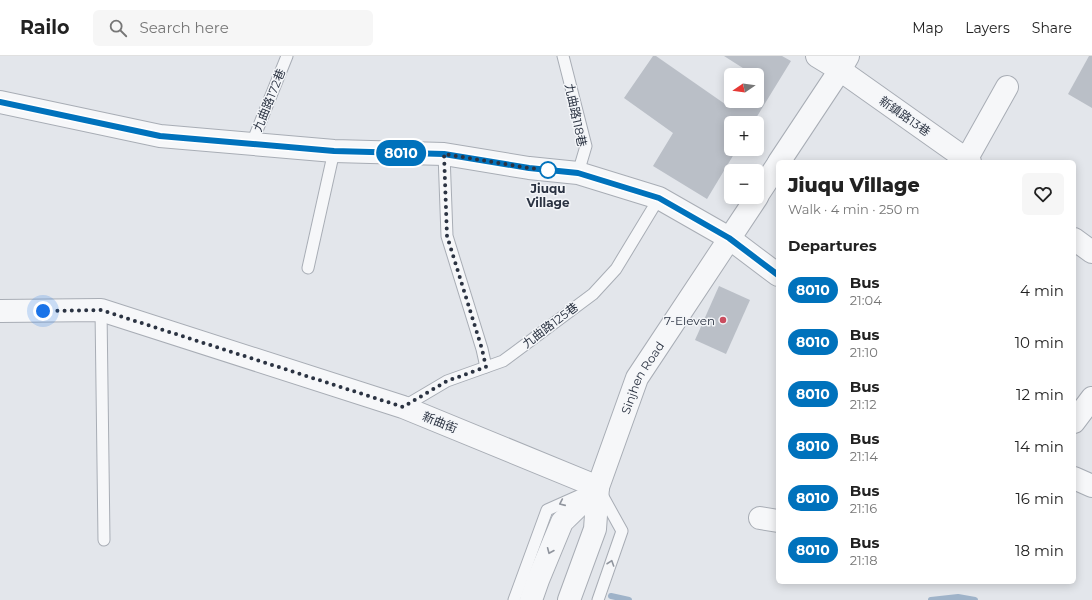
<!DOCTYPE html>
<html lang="en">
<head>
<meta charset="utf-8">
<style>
  body { margin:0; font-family:Montserrat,"Noto Sans TC",sans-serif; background:#f6f6f6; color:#222; height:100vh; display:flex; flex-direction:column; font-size:15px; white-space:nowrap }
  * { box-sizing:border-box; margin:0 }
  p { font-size:13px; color:#767676 }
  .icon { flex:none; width:22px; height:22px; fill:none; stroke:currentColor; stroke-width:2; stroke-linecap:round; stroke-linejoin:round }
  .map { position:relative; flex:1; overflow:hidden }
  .side { position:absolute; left:776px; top:104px; width:300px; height:424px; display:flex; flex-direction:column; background:#fff; border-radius:6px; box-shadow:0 2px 10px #0003 }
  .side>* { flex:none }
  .badge { padding:0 8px; border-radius:13px; font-size:14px; line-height:26px }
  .needle { width:26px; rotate:257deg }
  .fabs { position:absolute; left:724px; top:12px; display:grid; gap:8px }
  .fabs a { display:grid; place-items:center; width:40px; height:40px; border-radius:6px; background:#fff; box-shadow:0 2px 10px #0003; font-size:20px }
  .you { position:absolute; width:20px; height:20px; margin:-10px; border:3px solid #fff; border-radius:50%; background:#1a73e8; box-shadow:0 0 0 6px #1a73e833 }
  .map>.badge { position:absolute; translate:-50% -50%; box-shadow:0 0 0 2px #fff }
  h2 { padding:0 12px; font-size:15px; line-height:36px }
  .round { display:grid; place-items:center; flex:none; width:42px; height:42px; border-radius:6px; background:#f6f6f6 }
  .headline { display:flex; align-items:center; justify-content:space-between; height:68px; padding:0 12px }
  h1 { font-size:19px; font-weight:800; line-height:30px }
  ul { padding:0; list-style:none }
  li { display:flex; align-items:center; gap:12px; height:52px; padding:0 12px }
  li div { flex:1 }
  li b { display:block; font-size:15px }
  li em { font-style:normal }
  li .badge { min-width:44px; font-weight:700; text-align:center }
  header { display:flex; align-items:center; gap:24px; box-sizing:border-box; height:56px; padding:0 20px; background:#fff; border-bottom:1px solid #e0e0e0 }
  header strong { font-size:19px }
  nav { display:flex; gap:22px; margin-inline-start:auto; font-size:14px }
  .search { width:280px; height:36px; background:#f6f6f6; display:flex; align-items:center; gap:10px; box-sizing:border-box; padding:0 14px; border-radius:6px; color:#767676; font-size:15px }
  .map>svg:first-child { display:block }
</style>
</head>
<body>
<header>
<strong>Railo</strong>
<div class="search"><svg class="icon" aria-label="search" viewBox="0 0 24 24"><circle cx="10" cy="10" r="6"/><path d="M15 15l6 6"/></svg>Search here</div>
<nav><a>Map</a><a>Layers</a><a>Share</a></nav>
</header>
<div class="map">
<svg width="1092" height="544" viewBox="0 0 1092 544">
  <rect width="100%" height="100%" fill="#e3e6eb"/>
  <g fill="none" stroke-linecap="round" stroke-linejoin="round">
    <g stroke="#9fb3c9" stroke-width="6">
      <path d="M611 540 629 544"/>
      <path d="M931 544 958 541 975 544"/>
    </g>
  </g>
  <g fill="#babfc7">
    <path d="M653 0H656L725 48 731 37V45H757V19H742L746 14 724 0H782L791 5 753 67H731V93H737L707 143 653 110 673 77 624 42Z"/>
    <path d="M1089 0H1092V52L1068 38Z"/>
    <path d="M719 230 750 244 726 298 695 284Z"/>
  </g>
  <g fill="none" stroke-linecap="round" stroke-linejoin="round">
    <g stroke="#a8adb5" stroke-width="13">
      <g id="service">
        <path d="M563 0 586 90 578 117"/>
        <path d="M252 87 287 0"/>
        <path d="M444 98 447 180 482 293 486 311"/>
        <path d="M308 212 334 95"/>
        <path d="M101 254 104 484"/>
        <path d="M403 351 447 325 503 305 593 238 616 213 659 142"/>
        <path d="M514 544 547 454 583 438"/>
        <path d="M598 544 622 475 601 437"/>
      </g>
    </g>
    <g stroke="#a8adb5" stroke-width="24">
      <g id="minor">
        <path d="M817 0 840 14 970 106"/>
        <path d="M0 46 160 80 334 95 444 98 529 112 578 117 659 142 729 182 778 219"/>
        <path d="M965 106 1007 31"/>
        <path d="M1074 183 1092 196"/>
        <path d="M0 255 101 254 403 351 598 431"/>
        <path d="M1074 366 1092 342"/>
        <path d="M1074 422 1092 430"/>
        <path d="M760 462 778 465"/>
      </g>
    </g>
    <g stroke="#a8adb5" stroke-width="24">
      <g id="tertiary">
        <path d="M779 106 840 14 848 0"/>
        <path d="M757 140 778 108"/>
        <path d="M531 544 538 524 562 466 598 431"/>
        <path id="s1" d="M569 544 595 473 598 431 637 322 757 141"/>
      </g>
    </g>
    <use href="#service" stroke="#f6f7f9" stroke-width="11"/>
    <use href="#minor" stroke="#f6f7f9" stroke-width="22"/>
    <use href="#tertiary" stroke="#f6f7f9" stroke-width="22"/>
  </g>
  <defs><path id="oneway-chevron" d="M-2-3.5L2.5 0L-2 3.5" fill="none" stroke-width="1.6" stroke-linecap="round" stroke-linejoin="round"/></defs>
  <g stroke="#90959e">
    <use href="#oneway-chevron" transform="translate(562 447) rotate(156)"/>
    <use href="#oneway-chevron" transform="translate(550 495) rotate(113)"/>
    <use href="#oneway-chevron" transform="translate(611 507) rotate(-71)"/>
  </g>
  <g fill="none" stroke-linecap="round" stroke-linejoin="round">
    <g stroke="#fff" stroke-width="9">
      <path id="line" d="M0 46 160 80 334 95 444 98 529 112 578 117 659 142 729 182 778 219"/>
    </g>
    <use href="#line" stroke="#0072bc" stroke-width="6"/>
    <path stroke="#2b3342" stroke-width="4" stroke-dasharray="0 7.2" d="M43 255 101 254 403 351 447 325 486 311 482 293 447 180 444 98 529 112 553 114H548"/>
  </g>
  <circle fill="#fff" stroke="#0072bc" stroke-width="2" cx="548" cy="114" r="8"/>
  <circle fill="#ca4d5f" stroke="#f3f5f8" stroke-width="1.5" cx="723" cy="264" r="4"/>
  <g text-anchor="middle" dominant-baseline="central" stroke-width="3" stroke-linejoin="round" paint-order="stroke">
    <g font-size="12" fill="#2b3342" stroke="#f3f5f8">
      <text transform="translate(269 44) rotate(-68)">九曲路172巷</text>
      <text transform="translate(576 59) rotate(78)">九曲路118巷</text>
      <text transform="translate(905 60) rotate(35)">新鎮路13巷</text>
      <text transform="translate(550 269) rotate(-37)">九曲路125巷</text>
      <text stroke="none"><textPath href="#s1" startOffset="236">Sinjhen Road</textPath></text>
      <text transform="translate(440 366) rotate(22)">新曲街</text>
    </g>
    <g font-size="12" font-weight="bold" fill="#2b3342" stroke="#f3f5f8">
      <text x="548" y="132">Jiuqu<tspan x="548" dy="14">Village</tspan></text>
    </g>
    <g font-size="12" fill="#2b3342" stroke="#f3f5f8" text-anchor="end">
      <text x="715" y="264">7-Eleven</text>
    </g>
  </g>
</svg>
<div class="fabs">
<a><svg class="needle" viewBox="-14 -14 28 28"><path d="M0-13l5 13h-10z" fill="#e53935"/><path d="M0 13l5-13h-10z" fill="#767676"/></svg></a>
<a>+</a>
<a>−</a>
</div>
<div class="you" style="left:43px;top:255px"></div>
<b class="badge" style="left:401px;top:97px;background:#0072bc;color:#fff">8010</b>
<section class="side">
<div class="headline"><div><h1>Jiuqu Village</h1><p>Walk · 4 min · 250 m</p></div><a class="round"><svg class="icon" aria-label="heart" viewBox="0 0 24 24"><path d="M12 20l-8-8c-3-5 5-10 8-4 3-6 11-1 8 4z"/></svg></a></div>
<h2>Departures</h2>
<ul>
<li><span class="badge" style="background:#0072bc;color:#fff">8010</span><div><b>Bus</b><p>21:04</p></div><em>4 min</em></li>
<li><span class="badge" style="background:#0072bc;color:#fff">8010</span><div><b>Bus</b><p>21:10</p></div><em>10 min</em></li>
<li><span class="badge" style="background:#0072bc;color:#fff">8010</span><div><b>Bus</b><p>21:12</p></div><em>12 min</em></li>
<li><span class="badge" style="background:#0072bc;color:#fff">8010</span><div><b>Bus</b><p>21:14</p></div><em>14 min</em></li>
<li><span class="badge" style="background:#0072bc;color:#fff">8010</span><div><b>Bus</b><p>21:16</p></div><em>16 min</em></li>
<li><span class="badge" style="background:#0072bc;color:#fff">8010</span><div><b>Bus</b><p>21:18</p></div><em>18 min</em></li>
</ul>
</section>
</div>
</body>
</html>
